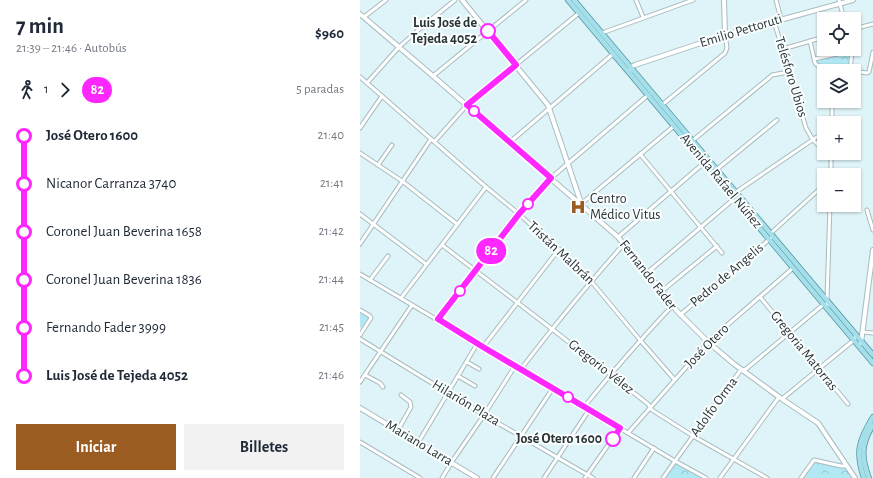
<!DOCTYPE html>
<html lang="es">
<head>
<meta charset="utf-8">
<style>
  body { margin:0; font-family:"Alegreya Sans",sans-serif; background:#f2f2f3; color:#1f2937; height:100vh; display:flex; flex-direction:column; font-size:15px; white-space:nowrap }
  * { box-sizing:border-box; margin:0 }
  p { font-size:13px; color:#747a83 }
  .icon { flex:none; width:22px; height:22px; fill:none; stroke:currentColor; stroke-width:2; stroke-linecap:round; stroke-linejoin:round }
  .map { position:relative; flex:1; overflow:hidden }
  .drawer { display:flex; flex-direction:column; background:#fff; width:360px }
  .drawer>* { flex:none }
  .badge { padding:0 8px; border-radius:13px; font-size:14px; line-height:26px }
  .controls { position:absolute; left:457px; top:12px; display:grid; gap:8px }
  .controls a { display:grid; place-items:center; width:44px; height:44px; border-radius:0px; background:#fff; box-shadow:0 1px 3px #0004; font-size:20px }
  .map>.badge { position:absolute; translate:-50% -50%; box-shadow:0 0 0 2px #fff }
  .legs { display:flex; align-items:center; gap:6px; height:44px; padding:0 16px; font-size:13px }
  .legs p { margin-inline-start:auto }
  .summary { display:flex; align-items:center; justify-content:space-between; height:68px; padding:0 16px }
  h1 { font-size:22px; font-weight:600; line-height:30px }
  .action { display:flex; gap:8px; margin-top:auto; padding:8px 16px }
  .action a { flex:1; height:46px; border-radius:0px; background:#9a5c21; color:#fff; font-size:16px; font-weight:600; line-height:46px; text-align:center }
  .action a+a { background:#f2f2f3; color:#1f2937 }
  ul { padding:0 16px; list-style:none }
  li { display:flex; align-items:center; gap:14px; height:48px; font-size:15px }
  li i { display:grid; place-items:center; width:6px; height:100%; margin:0 5px; background:currentColor }
  li i::after { content:''; width:10px; height:10px; margin:-5px; border:3px solid; border-radius:50%; background:#fff }
  li p { margin-inline-start:auto }
  li:first-child i { background:linear-gradient(#0000 50%,currentColor 0) }
  li:last-child i { background:linear-gradient(currentColor 50%,#0000 0) }
  main { display:flex; flex:1; min-height:0 }
  .map>svg:first-child { display:block }
</style>
</head>
<body>
<main>
<section class="drawer">
<div class="summary"><div><h1>7 min</h1><p>21:39 – 21:46 · Autobús</p></div><b>$960</b></div>
<div class="legs"><svg class="icon" aria-label="walk" viewBox="0 0 24 24"><circle cx="13" cy="4" r="2"/><path d="M13 8l-2 6 4 7M11 14l-3 7M7 12l3-4h3l4 4"/></svg>1<svg class="icon" aria-label="forward" viewBox="0 0 24 24"><path d="M9 5l7 7-7 7"/></svg><b class="badge" style="background:#fe27ff;color:#fff">82</b><p>5 paradas</p></div>
<ul>
<li><i style="color:#fe27ff"></i><b>José Otero 1600</b><p>21:40</p></li>
<li><i style="color:#fe27ff"></i><span>Nicanor Carranza 3740</span><p>21:41</p></li>
<li><i style="color:#fe27ff"></i><span>Coronel Juan Beverina 1658</span><p>21:42</p></li>
<li><i style="color:#fe27ff"></i><span>Coronel Juan Beverina 1836</span><p>21:44</p></li>
<li><i style="color:#fe27ff"></i><span>Fernando Fader 3999</span><p>21:45</p></li>
<li><i style="color:#fe27ff"></i><b>Luis José de Tejeda 4052</b><p>21:46</p></li>
</ul>
<div class="action"><a>Iniciar</a><a>Billetes</a></div>
</section>
<div class="map">
<svg width="513" height="478" viewBox="0 0 513 478">
  <defs>
    <pattern id="park-crowns" width="20" height="18" patternUnits="userSpaceOnUse"><rect width="20" height="18" fill="#b1e8f3"/><path d="M2 6a3 3 0 1 1 6 0M12 15a3 3 0 1 1 6 0" fill="none" stroke="#98c7d1"/></pattern>
  </defs>
  <rect width="100%" height="100%" fill="#dff4f8"/>
  <g fill="url(#park-crowns)">
    <path d="M490 52V68L459 64 455 60Z"/>
    <path d="M0 313 9 318 2 328 0 327Z"/>
    <path d="M455 460 486 466 495 478H442Z"/>
    <path d="M315 461 346 478H303Z"/>
  </g>
  <g fill="none" stroke-linecap="round" stroke-linejoin="round">
    <g stroke="#a7bcbf" stroke-width="5">
      <g id="minor">
        <path d="M276 0 283 17"/>
        <path d="M416 0 421 19"/>
        <path d="M479 0 484 19"/>
        <path d="M4 17 26 0"/>
        <path d="M414 21 446 128 453 140 464 151"/>
        <path d="M494 29 513 24"/>
        <path d="M242 33 333 0"/>
        <path d="M450 41 455 63 458 66 507 73 509 72 513 52"/>
        <path d="M423 49 464 37"/>
        <path d="M454 59 491 51 492 52 490 70"/>
        <path d="M73 76 166 0"/>
        <path d="M0 77 126 187 159 214 226 275 280 340 314 379"/>
        <path d="M7 83 39 47 57 31 95 0"/>
        <path d="M302 105 365 53 367 48 365 35"/>
        <path d="M472 123V101"/>
        <path d="M0 128 22 96"/>
        <path d="M494 132 498 133"/>
        <path d="M75 141 107 105 219 13"/>
        <path d="M332 141 410 77 412 75 429 72"/>
        <path d="M150 142 253 54"/>
        <path d="M0 153 42 181 97 224"/>
        <path d="M465 153 471 159"/>
        <path d="M280 154 362 253"/>
        <path d="M18 165 32 145"/>
        <path d="M356 170 417 120"/>
        <path d="M471 175V153"/>
        <path d="M376 192 464 132"/>
        <path d="M221 204 314 126"/>
        <path d="M507 210 513 230"/>
        <path d="M0 214 66 264"/>
        <path d="M411 233 464 185"/>
        <path d="M258 237 345 162"/>
        <path d="M0 244 71 139"/>
        <path d="M82 245 192 329 288 404 292 410 333 436 407 478"/>
        <path d="M287 273 375 198"/>
        <path d="M0 274 315 461 346 478"/>
        <path d="M10 280 28 256"/>
        <path d="M302 291 357 246"/>
        <path d="M400 297 488 404"/>
        <path d="M41 298 126 187"/>
        <path d="M467 300 470 205"/>
        <path d="M0 310 10 316 11 318 0 335"/>
        <path d="M320 315 411 238"/>
        <path d="M78 319 159 214 191 178 288 95H289"/>
        <path d="M503 332 513 333"/>
        <path d="M0 339 124 415 233 478"/>
        <path d="M123 347 199 249"/>
        <path d="M107 362 119 369"/>
        <path d="M161 369C194 326 228 284 264 244"/>
        <path d="M5 375 20 383 23 387"/>
        <path d="M98 376 115 386"/>
        <path d="M0 382 52 305"/>
        <path d="M422 399 494 340 496 336 495 334"/>
        <path d="M224 407C252 372 281 339 312 306"/>
        <path d="M38 430 51 407 50 402 41 395"/>
        <path d="M268 433 350 340 433 268"/>
        <path d="M0 442 60 478"/>
        <path d="M58 443 117 344"/>
        <path d="M82 478 93 460 124 415 155 366"/>
        <path d="M133 478 193 388"/>
        <path d="M184 478 229 410"/>
        <path d="M225 478 260 428"/>
        <path d="M274 478 294 448"/>
        <path d="M303 478 315 461 380 371 386 369 464 304 471 305"/>
        <path d="M360 478 419 397"/>
        <path d="M441 478 454 460 481 466H486"/>
      </g>
    </g>
    <g stroke="#a7bcbf" stroke-width="6">
      <g id="secondary">
        <path d="M102 0 188 105 221 203"/>
        <path d="M364 0 365 35"/>
        <path d="M0 14 73 76 258 237 302 291 316 310 348 342 374 364 422 399 458 423 495 478"/>
        <path d="M270 70 271 67 275 65 365 35 493 0"/>
        <path d="M501 343 513 250"/>
        <path d="M0 408 117 478"/>
      </g>
    </g>
    <g stroke="#5395a1" stroke-width="6">
      <g id="primary">
        <path d="M208 0 513 363"/>
        <path d="M214 0 513 355"/>
        <path d="M504 478C495 452 499 440 513 417"/>
        <path d="M509 478C501 457 501 444 513 425"/>
      </g>
    </g>
    <use href="#minor" stroke="#fff" stroke-width="3"/>
    <use href="#secondary" stroke="#fff" stroke-width="4"/>
    <use href="#primary" stroke="#a5dfe9" stroke-width="4.5"/>
  </g>
  <g fill="none" stroke-linecap="round" stroke-linejoin="round">
    <g stroke="#fff" stroke-width="9">
      <path id="line-1" d="M128 31 156 65 107 105 191 178 159 214 78 319 123 347 260 428 253 439"/>
    </g>
    <use href="#line-1" stroke="#fe27ff" stroke-width="6"/>
  </g>
  <defs>
    <g id="hospital-bare" transform="scale(1.2)"><path d="M-5-5h3v3.5h4V-5h3V5h-3V1.5h-4V5h-3Z" fill="#9a5c21" stroke="#fafeff" stroke-width="2.5" paint-order="stroke"/></g>
  </defs>
  <g fill-rule="evenodd">
    <use href="#hospital-bare" x="218" y="207"/>
  </g>
  <g fill="#fff" stroke="#fe27ff" stroke-width="2">
    <circle cx="128" cy="31" r="7"/>
    <circle cx="114" cy="111" r="5"/>
    <circle cx="168" cy="204" r="5"/>
    <circle cx="100" cy="291" r="5"/>
    <circle cx="208" cy="397" r="5"/>
    <circle cx="253" cy="439" r="7"/>
  </g>
  <g text-anchor="middle" dominant-baseline="central" stroke-width="4" stroke-linejoin="round" paint-order="stroke">
    <g font-size="14" font-weight="bold" fill="#2a3334" stroke="#fafeff" text-anchor="end">
      <text x="117" y="23">Luis José de<tspan x="117" dy="16">Tejeda 4052</tspan></text>
      <text x="242" y="439">José Otero 1600</text>
    </g>
    <g font-size="14" fill="#2a3334" stroke="#fafeff">
      <text transform="translate(381 31) rotate(-17)">Emilio Pettoruti</text>
      <text transform="translate(431 77) rotate(73)">Telésforo Ubios</text>
      <text transform="translate(361 181) rotate(50)">Avenida Rafael Núñez</text>
      <text transform="translate(201 253) rotate(43)">Tristán Malbrán</text>
      <text transform="translate(288 275) rotate(52)">Fernando Fader</text>
      <text transform="translate(367 275) rotate(-40)">Pedro de Angelis</text>
      <text transform="translate(347 346) rotate(-45)">José Otero</text>
      <text transform="translate(444 351) rotate(51)">Gregoria Matorras</text>
      <text transform="translate(241 367) rotate(38)">Gregorio Vélez</text>
      <text transform="translate(106 403) rotate(31)">Hilarión Plaza</text>
      <text transform="translate(354 407) rotate(-54)">Adolfo Orma</text>
      <text transform="translate(59 443) rotate(31)">Mariano Larra</text>
    </g>
    <g font-size="14" fill="#2a3334" stroke="#fafeff" text-anchor="start">
      <text x="230" y="199">Centro<tspan x="230" dy="16">Médico Vitus</tspan></text>
    </g>
  </g>
</svg>
<div class="controls">
<a><svg class="icon" aria-label="locate" viewBox="0 0 24 24"><circle cx="12" cy="12" r="6"/><path d="M12 2v4M12 18v4M2 12h4M18 12h4"/></svg></a>
<a><svg class="icon" aria-label="layers" viewBox="0 0 24 24"><path d="M12 4l9 5-9 5-9-5zM3 14l9 5 9-5"/></svg></a>
<a>+</a>
<a>−</a>
</div>
<b class="badge" style="left:131px;top:251px;background:#fe27ff;color:#fff">82</b>
</div>
</main>
</body>
</html>
